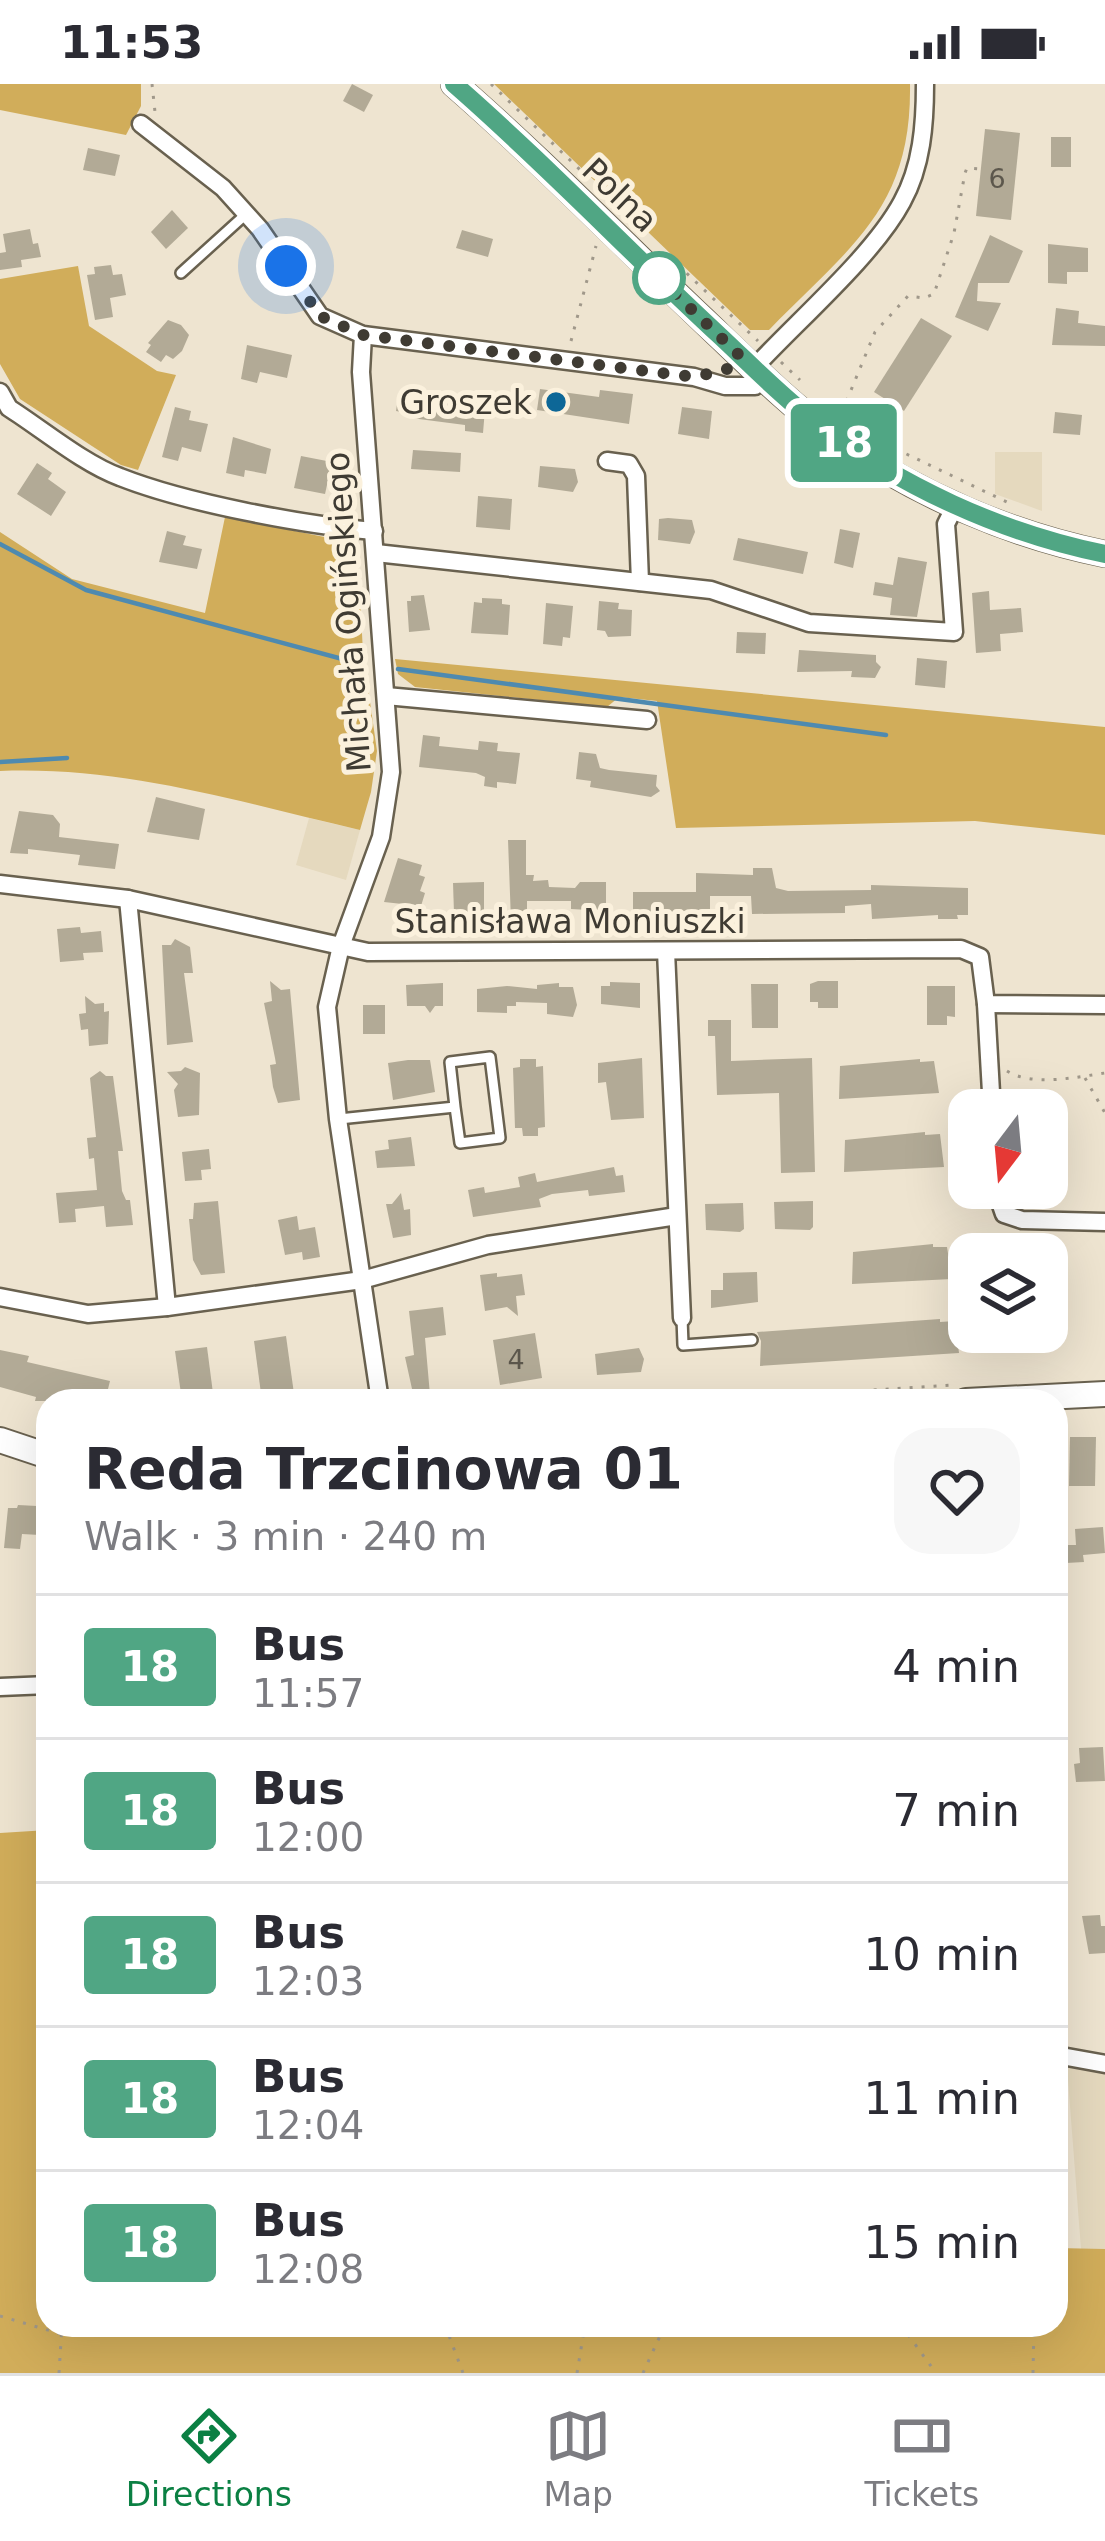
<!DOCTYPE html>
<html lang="en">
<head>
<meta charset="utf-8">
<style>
  body { margin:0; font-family:"DejaVu Sans",sans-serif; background:#f7f7f7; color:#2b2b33; height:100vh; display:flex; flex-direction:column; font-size:45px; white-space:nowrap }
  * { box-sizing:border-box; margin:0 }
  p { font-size:39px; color:#7c7c81 }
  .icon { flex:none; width:66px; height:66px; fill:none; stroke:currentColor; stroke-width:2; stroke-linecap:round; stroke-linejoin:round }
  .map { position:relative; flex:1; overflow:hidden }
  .panel { position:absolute; left:36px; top:1305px; width:1032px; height:948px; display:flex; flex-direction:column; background:#fff; border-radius:36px; box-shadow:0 12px 48px #0002 }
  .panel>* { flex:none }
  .badge { padding:0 24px; border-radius:9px; font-size:42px; line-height:78px }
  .needle { width:78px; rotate:196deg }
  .fabs { position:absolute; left:948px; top:1005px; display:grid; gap:24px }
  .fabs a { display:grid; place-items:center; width:120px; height:120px; border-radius:24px; background:#fff; box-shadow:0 12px 48px #0002; font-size:60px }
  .you { position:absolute; width:60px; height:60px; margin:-30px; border:9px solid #fff; border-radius:50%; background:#1a73e8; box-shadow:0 0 0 18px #1a73e833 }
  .map>.badge { position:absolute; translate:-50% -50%; box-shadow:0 0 0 6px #fff }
  .round { display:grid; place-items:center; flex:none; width:126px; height:126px; border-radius:36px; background:#f7f7f7 }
  .head { display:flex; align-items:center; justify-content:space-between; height:204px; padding:0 48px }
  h1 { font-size:57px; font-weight:800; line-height:90px }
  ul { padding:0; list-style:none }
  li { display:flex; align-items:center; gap:36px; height:144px; padding:0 48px; border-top:3px solid #e1e1e2 }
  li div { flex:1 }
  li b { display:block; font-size:45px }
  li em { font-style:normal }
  li .badge { min-width:132px; font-weight:700; text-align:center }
  .status { display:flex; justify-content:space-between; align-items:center; height:84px; padding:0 60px; background:#fff; direction:ltr }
  .status svg { height:33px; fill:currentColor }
  .tab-bar { display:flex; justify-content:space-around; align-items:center; height:168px; border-top:3px solid #e1e1e2; background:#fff; font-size:33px; color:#7c7c81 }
  .tab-bar a { display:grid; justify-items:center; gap:6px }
  .tab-bar .active { color:#0b8043 }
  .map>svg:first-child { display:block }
</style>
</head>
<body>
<div class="status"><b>11:53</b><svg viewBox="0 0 49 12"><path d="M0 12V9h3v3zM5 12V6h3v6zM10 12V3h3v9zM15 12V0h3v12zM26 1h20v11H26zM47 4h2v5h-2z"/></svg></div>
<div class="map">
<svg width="1105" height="2289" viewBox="0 0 1105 2289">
  <rect width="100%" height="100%" fill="#eee4d0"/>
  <g fill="#e5d9be">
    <path d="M995 368H1042V427L995 410Z"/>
    <path d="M309 734 360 746 346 796 296 781Z"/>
    <path d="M1067 1983 1105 1990V2165H1081Z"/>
  </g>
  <g fill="#d1ad5a">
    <path d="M0 0H141V22L126 51 0 26Z"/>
    <path d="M494 0H910C912 126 849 163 769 246H750Z"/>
    <path d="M78 182 89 242 157 287 176 291 138 386 121 381 20 315 0 280V195Z"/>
    <path d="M225 433 344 457 358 472 363 569 377 667 371 708 360 746C239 718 125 682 0 687V448L72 495 205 529Z"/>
    <path d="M395 575 1105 643V751L975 737 676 744 657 617 619 613 607 623 415 603 398 590Z"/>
    <path d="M48 1746V2241H1056V2164L1105 2165V2289H0V1749Z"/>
  </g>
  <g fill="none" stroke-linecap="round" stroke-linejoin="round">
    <g stroke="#4e8ab0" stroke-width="4.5">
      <path d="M0 460 86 506 361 580"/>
      <path d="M398 585 886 651"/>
      <path d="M0 678 67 674"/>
    </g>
  </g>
  <g fill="#b2aa96">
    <path d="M352 0 373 11 364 28 343 17Z"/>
    <path d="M985 45 1020 49 1011 136 976 132Z"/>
    <rect x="1051" y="53" width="20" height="30"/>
    <path d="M88 64 120 71 115 92 83 86Z"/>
    <path d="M172 126 188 144 166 165 151 148Z"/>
    <path d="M30 145 33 160 38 159 41 173 21 176 22 183 0 186V169L6 168 3 150Z"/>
    <path d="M462 146 493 155 488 173 456 164Z"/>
    <path d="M990 151 1023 167 1009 199H978L977 217 1001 219 988 247 955 233Z"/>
    <path d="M1048 160 1088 164V188H1067V200L1048 199Z"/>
    <path d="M111 181 113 191 122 190 126 211 110 214 113 233 95 236 87 191 95 190 94 183Z"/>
    <path d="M1056 224 1079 227 1078 239 1105 242V262L1052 261Z"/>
    <path d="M921 234 952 252 904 327 874 308Z"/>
    <path d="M168 236 181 241 189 251 182 267 173 275 166 271 161 278 146 268 151 261 148 259Z"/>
    <path d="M247 261 292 271 287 294 260 288 257 299 241 295Z"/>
    <path d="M540 305 599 313 600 306 633 310 629 340 537 326Z"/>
    <path d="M399 308 480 320V325H485L483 349 465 347V341L411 334 412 330 396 327Z"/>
    <path d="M175 323 191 327 189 336 208 340 201 368 182 363 178 377 162 373Z"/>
    <path d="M682 323 712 327 709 355 678 350Z"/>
    <path d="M1055 328 1082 331 1080 351 1053 349Z"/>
    <path d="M233 353 271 365 266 390 245 386 244 393 226 389Z"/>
    <path d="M413 366 461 369 460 388 411 385Z"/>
    <path d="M301 372 332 378 325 410 294 404Z"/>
    <path d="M37 379 52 389 48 395 66 408 51 432 17 410Z"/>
    <path d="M540 382 575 385 578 398 573 408 538 403Z"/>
    <path d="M478 412 512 415 510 446 476 443Z"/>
    <path d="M668 434 692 436 695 448 690 460 658 456 659 435Z"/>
    <path d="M840 445 860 449 853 484 834 479Z"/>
    <path d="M167 447 186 452 183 461 202 465 197 485 159 478Z"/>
    <path d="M738 454 808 468 803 490 733 476Z"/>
    <path d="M898 473 927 478 917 533 890 531 892 514 873 511 875 498 893 501Z"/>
    <path d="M989 507 990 526 1021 524 1023 548 1000 550 1001 567 976 569 972 509Z"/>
    <path d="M424 511 430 546 409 548 407 517H411V512Z"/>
    <path d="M482 514 502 515V520L510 521 508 551 471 549 474 518 482 519Z"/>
    <path d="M599 517 619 519 618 525 632 526 631 552 608 553 605 547 597 546Z"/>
    <path d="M546 519 573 522 570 554 563 553 562 562 543 560Z"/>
    <path d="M737 548 766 549 765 570 736 569Z"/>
    <path d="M799 566 876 571V578L881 583 875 594 851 593 852 587 797 588Z"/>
    <path d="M917 574 947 577 945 604 915 601Z"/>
    <path d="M423 651 440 653 439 662 478 666 479 657 498 659 497 667 520 669 516 700 497 698V704L484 702 485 693 476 689 419 683Z"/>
    <path d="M579 668 596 670 600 684 609 686 657 691 656 702 660 707 651 713 590 703 591 697 576 695Z"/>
    <path d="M156 713 205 725 199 756 147 748Z"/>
    <path d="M19 727 53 731 60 740 59 753 119 760 115 785 78 781 80 771 28 765V770L10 769Z"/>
    <path d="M508 756H526V791H534L533 797 548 796 549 803 575 804 580 798H606V827L571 825V817H527V837H511Z"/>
    <path d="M398 774 422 781 419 791 425 793 420 807 425 809 421 822 384 818Z"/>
    <path d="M753 784H772L776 804 788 807 871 806V801L968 804V831H957L958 835H938V831L872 835 871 820 845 822V829L752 830 751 812H710V828L633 831V808H696V789L753 791Z"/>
    <path d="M484 798V829H454L453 799Z"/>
    <path d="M80 843 81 849 101 847 103 868 83 869 84 876 60 878 57 845Z"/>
    <path d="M175 855 190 863 193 889H184L193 958 167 961 162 861H171Z"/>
    <path d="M270 897 281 906 290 905 300 1016 278 1019 273 1003 270 981 276 980 275 974 264 919 272 917Z"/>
    <path d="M818 897H838V924H818V918H810V900Z"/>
    <path d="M610 898 640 899V924L601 920V902H610Z"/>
    <path d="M443 899V922H435L430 929 425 922H407L406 901Z"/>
    <path d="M559 899V903H573L577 921 573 933 547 930V919L516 918V922H507V929L477 928V905L507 902 537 905V901Z"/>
    <path d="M751 900H778V944H752Z"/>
    <path d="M927 902H955V933L947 932V941H927Z"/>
    <path d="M85 912 95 920 104 919V928L109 927 108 960 89 962 88 945 81 946 79 930 86 929Z"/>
    <rect x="363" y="921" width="22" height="29"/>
    <path d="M708 936H731V977L812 974 815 1088 781 1089 779 1009 717 1011 715 952H708Z"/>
    <path d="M642 974 644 1034 611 1036 606 998 598 999V979Z"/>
    <path d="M520 975H536V983L543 982 545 1043 538 1044V1052H523L522 1044H515L513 984 520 983Z"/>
    <path d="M920 975V978L934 977 939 1009 839 1015 840 982Z"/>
    <path d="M408 976H430L435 1008 393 1016 388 979Z"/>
    <path d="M185 983 200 989 199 1031 178 1033 174 1006 178 1000 167 988 181 987Z"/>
    <path d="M100 987 106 992H113L123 1067H118L122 1107 126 1116H130L133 1141 106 1143 104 1122 75 1125 76 1138 59 1139 56 1109 97 1106 94 1074 89 1075 87 1054 96 1053 90 994Z"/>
    <path d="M925 1048V1051L940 1050 944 1083 844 1088 845 1056Z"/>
    <path d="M411 1053 415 1082 377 1084 375 1067 389 1065 388 1056Z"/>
    <path d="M209 1065 211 1085 201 1086 202 1096 185 1097 182 1068Z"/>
    <path d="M614 1083 616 1092 623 1091 625 1108 589 1112 588 1106 552 1110 539 1115 541 1123 473 1133 468 1106 484 1103 485 1109 520 1103 518 1093 535 1089 537 1098Z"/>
    <path d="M401 1109 404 1126 410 1125 411 1151 393 1154 386 1120H392Z"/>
    <path d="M218 1117 225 1189 201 1191 193 1176 189 1135H193L194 1119Z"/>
    <path d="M813 1117V1143L810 1146 775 1145 774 1118Z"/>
    <path d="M743 1119 744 1145 740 1148 706 1146 705 1120Z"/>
    <path d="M297 1132 299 1146 315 1143 320 1173 303 1176 302 1168 285 1171 278 1136Z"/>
    <path d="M933 1160V1163H947L952 1195 852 1200 853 1168Z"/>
    <path d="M757 1188 758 1218 711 1224V1206H723V1189Z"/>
    <path d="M497 1189V1193L522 1190 525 1211 516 1212 518 1232 507 1223 485 1227 480 1191Z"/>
    <path d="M443 1223 446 1251 425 1254 430 1311 414 1314 405 1273 414 1271 409 1227Z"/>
    <path d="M940 1235V1238L955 1237 959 1269 760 1282 761 1257 757 1248Z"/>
    <path d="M535 1249 542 1294 500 1301 493 1256Z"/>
    <path d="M286 1252 295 1317H262L254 1257Z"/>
    <path d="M207 1263 214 1317H182L175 1267Z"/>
    <path d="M639 1264 644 1275 641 1288 597 1291 595 1270Z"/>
    <path d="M0 1266 29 1272 27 1278 110 1297 105 1317H35L36 1313 0 1303Z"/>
    <path d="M1070 1353H1096L1095 1402H1069Z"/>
    <path d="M18 1421 37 1422 36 1430 42 1431 40 1451 22 1450 20 1465 4 1464 8 1424H17Z"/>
    <path d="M1103 1443 1105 1469 1083 1471 1084 1478 1066 1479 1065 1461H1076L1075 1445Z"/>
    <path d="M1103 1663 1105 1697 1076 1698 1074 1680 1080 1679 1079 1664Z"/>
    <path d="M1100 1831 1101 1842H1105V1869L1089 1870 1082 1832Z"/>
  </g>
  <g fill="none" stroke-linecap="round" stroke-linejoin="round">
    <g stroke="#69614f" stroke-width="14">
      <g id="lane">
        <path d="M181 189 245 131"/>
        <path d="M339 1035 455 1023 460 1059 500 1054 490 973 450 978 455 1023"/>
        <path d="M682 1234 683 1261 752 1256"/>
      </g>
    </g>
    <g stroke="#69614f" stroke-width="21">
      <g id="street">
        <path d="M141 40 223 104 260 145 320 232 363 251 694 293 725 302H755L763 294"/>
        <path d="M363 251 361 288 391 688 381 753 341 862 327 923 338 1035 380 1317"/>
        <path d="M753 285C797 237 873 172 902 118 922 82 925 40 925 0"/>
        <path d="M0 308 9 324C42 345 84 380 120 393 186 419 303 441 374 447"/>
        <path d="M607 377 629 380 636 392 640 498"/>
        <path d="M376 469 711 506 809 539 954 548 946 440 956 420"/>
        <path d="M386 612 647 636"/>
        <path d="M0 800 128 815 368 868 961 865 980 873 986 920 1105 921"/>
        <path d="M128 815 167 1223"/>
        <path d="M666 867 682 1234"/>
        <path d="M986 920 992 1026"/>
        <path d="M995 1104 1004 1130 1022 1136 1105 1138"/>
        <path d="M0 1213 88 1230 167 1223 362 1196 488 1161 677 1132"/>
        <path d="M0 1603 48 1601"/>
        <path d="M1056 1971 1105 1980"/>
      </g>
    </g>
    <g stroke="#69614f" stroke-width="28">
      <g id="secondary">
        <path d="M454 0C539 74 618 155 700 233 744 275 787 319 837 355 917 410 1010 451 1105 470"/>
        <path d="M966 1317 1105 1310"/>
        <path d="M0 1356 48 1372"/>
      </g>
    </g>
    <g stroke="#a0988a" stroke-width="3" stroke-dasharray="3 9" stroke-linecap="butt">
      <path d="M152 0 155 28"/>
      <path d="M491 0 602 107"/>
      <path d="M678 181 758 257"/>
      <path d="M571 257 596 162"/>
      <path d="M781 278 800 296"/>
      <path d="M835 326 896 365 1011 420"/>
      <path d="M842 328 875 248 908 212 924 214 934 210 954 149 965 89 967 84 980 85"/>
      <path d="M1007 987C1033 1003 1076 993 1105 989"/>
      <path d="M1085 994 1105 1029"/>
      <path d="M694 1317 953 1301"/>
      <path d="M769 1317 947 1307"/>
      <path d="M0 2232 61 2250"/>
      <path d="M445 2241 463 2289"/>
      <path d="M901 2241 936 2289"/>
      <path d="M59 2289 62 2241"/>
      <path d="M577 2289 585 2241"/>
      <path d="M643 2289 665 2241"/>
      <path d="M1033 2289 1034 2241"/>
    </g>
    <use href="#lane" stroke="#fff" stroke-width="9"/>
    <use href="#street" stroke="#fff" stroke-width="16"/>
    <use href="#secondary" stroke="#fff" stroke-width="24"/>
  </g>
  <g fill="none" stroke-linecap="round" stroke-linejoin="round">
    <g stroke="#fff" stroke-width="27">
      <path id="line" d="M454 0C546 80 630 169 720 252 751 281 781 312 815 338 900 402 1001 449 1105 470"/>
    </g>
    <use href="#line" stroke="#50a684" stroke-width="18"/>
    <path stroke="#3f3b33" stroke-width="12" stroke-dasharray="0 21.6" d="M286 182 320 232 363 251 694 293 726 286 740 272 659 194"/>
  </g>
  <circle fill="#fff" stroke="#50a684" stroke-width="6" cx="659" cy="194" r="24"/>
  <circle fill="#0d6797" stroke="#fbf1dd" stroke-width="4.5" cx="556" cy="318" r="12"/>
  <g text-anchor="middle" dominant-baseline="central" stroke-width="10" stroke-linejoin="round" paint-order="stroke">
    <g font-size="27" fill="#5c574c">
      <text x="997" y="94">6</text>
      <text x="516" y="1275">4</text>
    </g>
    <g font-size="33" fill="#3f3b33" stroke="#fbf1dd">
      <text transform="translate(620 111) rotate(44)">Polna</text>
      <text transform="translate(348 528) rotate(-94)">Michała Ogińskiego</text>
      <text x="570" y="837">Stanisława Moniuszki</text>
    </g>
    <g font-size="33" fill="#3f3b33" stroke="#fbf1dd" text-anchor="end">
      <text x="532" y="318">Groszek</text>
    </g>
  </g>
</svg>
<div class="fabs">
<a><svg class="needle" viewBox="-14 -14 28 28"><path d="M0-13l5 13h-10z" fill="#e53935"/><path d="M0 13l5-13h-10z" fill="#7c7c81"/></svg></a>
<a><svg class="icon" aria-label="layers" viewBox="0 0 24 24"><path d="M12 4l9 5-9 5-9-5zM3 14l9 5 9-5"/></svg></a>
</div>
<div class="you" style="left:286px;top:182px"></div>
<b class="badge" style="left:844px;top:359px;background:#50a684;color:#fff">18</b>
<section class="panel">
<div class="head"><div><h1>Reda Trzcinowa 01</h1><p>Walk · 3 min · 240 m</p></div><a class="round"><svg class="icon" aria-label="heart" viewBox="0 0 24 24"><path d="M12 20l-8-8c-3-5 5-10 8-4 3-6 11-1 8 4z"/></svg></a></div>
<ul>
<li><span class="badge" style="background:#50a684;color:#fff">18</span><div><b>Bus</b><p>11:57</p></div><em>4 min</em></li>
<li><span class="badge" style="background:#50a684;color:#fff">18</span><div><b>Bus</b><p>12:00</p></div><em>7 min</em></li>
<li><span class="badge" style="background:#50a684;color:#fff">18</span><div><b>Bus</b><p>12:03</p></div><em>10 min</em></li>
<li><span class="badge" style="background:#50a684;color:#fff">18</span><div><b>Bus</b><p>12:04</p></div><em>11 min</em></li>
<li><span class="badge" style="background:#50a684;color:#fff">18</span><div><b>Bus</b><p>12:08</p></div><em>15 min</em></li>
</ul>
</section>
</div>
<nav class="tab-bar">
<a class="active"><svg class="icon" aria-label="directions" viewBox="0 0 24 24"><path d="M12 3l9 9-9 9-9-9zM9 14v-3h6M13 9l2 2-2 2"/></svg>Directions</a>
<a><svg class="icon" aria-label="map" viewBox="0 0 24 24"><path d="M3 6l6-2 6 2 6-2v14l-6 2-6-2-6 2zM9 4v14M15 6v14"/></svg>Map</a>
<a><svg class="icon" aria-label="tickets" viewBox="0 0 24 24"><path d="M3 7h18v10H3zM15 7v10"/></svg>Tickets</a>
</nav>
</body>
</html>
